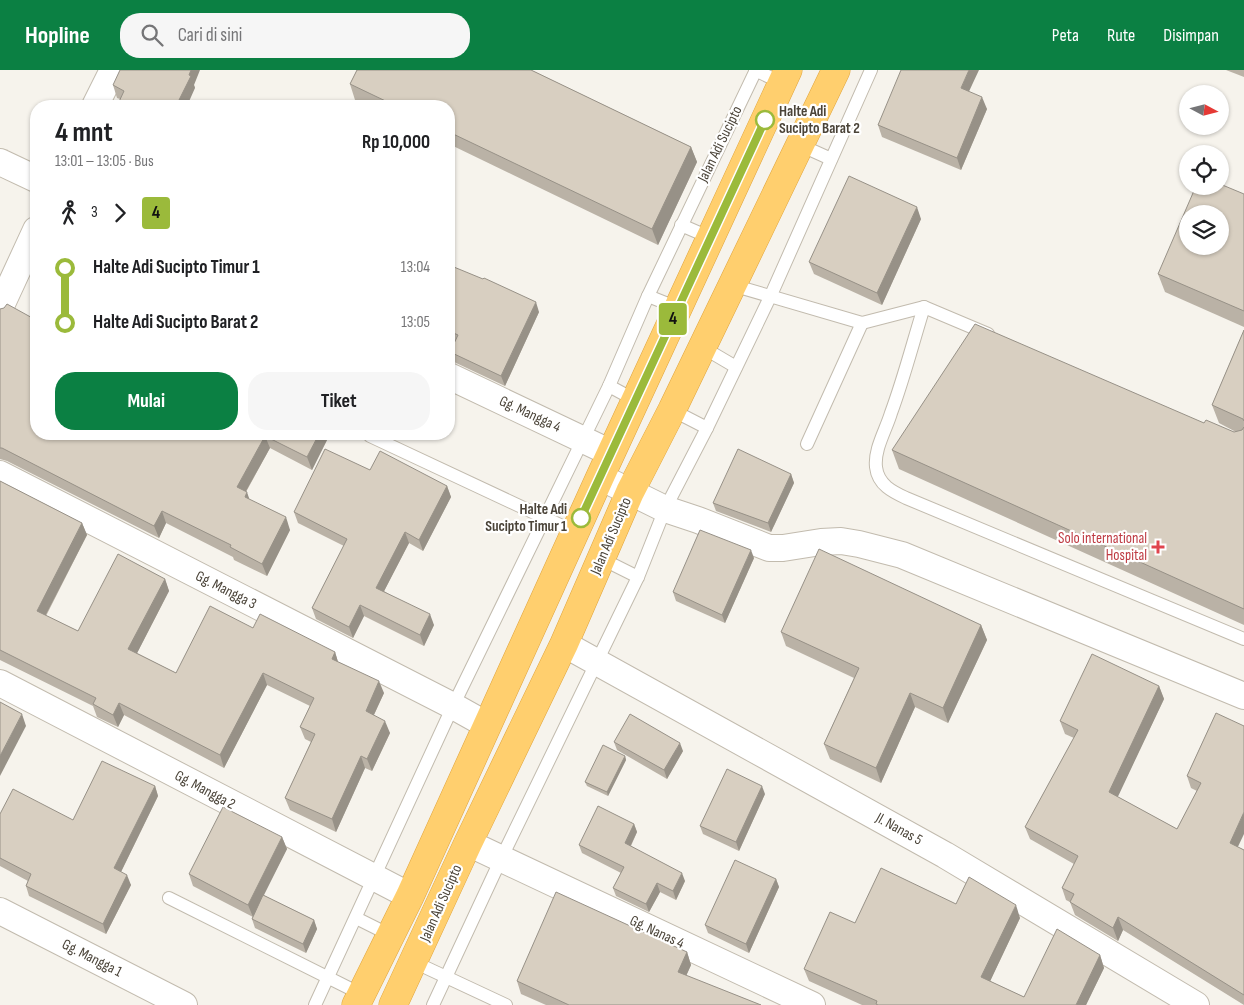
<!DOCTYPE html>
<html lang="id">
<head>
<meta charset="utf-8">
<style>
  body { margin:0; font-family:"Sofia Sans Condensed",sans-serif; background:#f6f6f6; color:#202124; height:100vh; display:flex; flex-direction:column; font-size:19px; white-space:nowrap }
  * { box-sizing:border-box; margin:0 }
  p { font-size:16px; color:#757577 }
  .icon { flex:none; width:28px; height:28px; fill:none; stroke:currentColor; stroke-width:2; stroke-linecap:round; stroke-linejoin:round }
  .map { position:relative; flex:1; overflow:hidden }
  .side { position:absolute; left:30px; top:30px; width:425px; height:340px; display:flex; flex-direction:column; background:#fff; border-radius:20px; box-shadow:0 1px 4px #0004 }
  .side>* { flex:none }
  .badge { padding:0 10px; border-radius:4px; font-size:18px; line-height:32px }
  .needle { width:32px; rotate:97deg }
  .controls { position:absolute; left:1179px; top:15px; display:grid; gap:10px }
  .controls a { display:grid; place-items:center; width:50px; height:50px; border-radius:50%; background:#fff; box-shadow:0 1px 4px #0004; font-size:25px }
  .map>.badge { position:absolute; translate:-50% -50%; box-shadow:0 0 0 2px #fff }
  .legs { display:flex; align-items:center; gap:8px; height:55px; padding:0 25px; font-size:16px }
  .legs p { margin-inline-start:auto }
  .head { display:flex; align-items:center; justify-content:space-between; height:85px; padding:0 25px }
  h1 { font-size:28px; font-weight:700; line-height:38px }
  .cta { display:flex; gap:10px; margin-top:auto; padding:10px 25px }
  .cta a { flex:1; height:58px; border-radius:20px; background:#0b8043; color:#fff; font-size:20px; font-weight:700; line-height:58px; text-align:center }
  .cta a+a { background:#f6f6f6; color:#202124 }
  ul { padding:0 25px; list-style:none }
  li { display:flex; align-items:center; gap:18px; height:55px; font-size:19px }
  li i { display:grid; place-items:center; width:8px; height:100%; margin:0 6px; background:currentColor }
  li i::after { content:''; width:12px; height:12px; margin:-6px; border:4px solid; border-radius:50%; background:#fff }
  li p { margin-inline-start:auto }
  li:first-child i { background:linear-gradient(#0000 50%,currentColor 0) }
  li:last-child i { background:linear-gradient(currentColor 50%,#0000 0) }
  header { display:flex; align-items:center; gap:30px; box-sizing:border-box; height:70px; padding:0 25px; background:#0b8043; color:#fff }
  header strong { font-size:24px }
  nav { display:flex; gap:28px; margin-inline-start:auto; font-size:18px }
  .search { width:350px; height:45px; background:#f6f6f6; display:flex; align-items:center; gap:12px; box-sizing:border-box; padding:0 18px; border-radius:20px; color:#757577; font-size:19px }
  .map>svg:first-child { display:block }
</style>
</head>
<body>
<header>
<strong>Hopline</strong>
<div class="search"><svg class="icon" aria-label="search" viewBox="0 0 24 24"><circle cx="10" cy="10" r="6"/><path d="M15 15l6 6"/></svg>Cari di sini</div>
<nav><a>Peta</a><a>Rute</a><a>Disimpan</a></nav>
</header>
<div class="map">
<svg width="1244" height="935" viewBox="0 0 1244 935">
  <rect width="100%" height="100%" fill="#f6f3ec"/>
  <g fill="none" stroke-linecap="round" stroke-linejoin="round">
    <g stroke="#c2bbae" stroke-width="14">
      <g id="lane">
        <path d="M755 0 782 13"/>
        <path d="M800 75 831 89"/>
        <path d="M681 155 711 168"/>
        <path d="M732 215 862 253 924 237"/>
        <path d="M648 226 678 238"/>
        <path d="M988 264 924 237C913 272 904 308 891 343 886 360 874 379 876 397 878 415 893 422 906 428L1244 569"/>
        <path d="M702 277 736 297"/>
        <path d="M609 316 635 330"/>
        <path d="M672 340 707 358"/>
        <path d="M370 366 575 462"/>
        <path d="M807 374 862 253"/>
        <path d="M602 489 638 507"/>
        <path d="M169 828 361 924"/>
        <path d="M356 848 390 865"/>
        <path d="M414 892 506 935"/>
        <path d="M315 935 453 636 609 316 648 226 756 0"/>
        <path d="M433 935 501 789 638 507 665 439 707 358 771 225 871 0"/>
      </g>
    </g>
    <g stroke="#c2bbae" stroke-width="28">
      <g id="street">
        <path d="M95 36 113 0"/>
        <path d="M0 92 36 109"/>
        <path d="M0 238 36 160"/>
        <path d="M449 306 611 383"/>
        <path d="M0 404 453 636 487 655"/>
        <path d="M600 407 665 439 698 450 769 478H783L821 472 841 471 859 474 902 485 1244 626"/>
        <path d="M564 574 945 785 1196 935"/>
        <path d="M0 613 410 826"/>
        <path d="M468 773 812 935"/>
        <path d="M0 841 184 935"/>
      </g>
    </g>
    <g stroke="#e0a43c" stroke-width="29">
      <g id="highway">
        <path d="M356 935 410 826 600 407 788 0"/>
        <path d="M393 935 468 773 564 574 630 422 672 340 836 0"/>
      </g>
    </g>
    <use href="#lane" stroke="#fff" stroke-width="12"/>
    <use href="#street" stroke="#fff" stroke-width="26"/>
    <use href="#highway" stroke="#ffcf6e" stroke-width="28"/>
  </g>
  <g fill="#bab2a6">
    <path d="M357 0H531L691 77 697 92 658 175 449 74V36H369L355 30 350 14Z"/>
    <path d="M1226 0H1244V7Z"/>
    <path d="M113 15H194L195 18 120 29 117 28Z"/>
    <path d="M969 22 987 39 961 100 882 67 878 55Z"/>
    <path d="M1244 124V257L1165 222 1158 204Z"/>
    <path d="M921 149 882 235 814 204 809 192Z"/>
    <path d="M449 195 539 242 505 316 454 292 450 282 455 272 449 269Z"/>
    <path d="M0 239 36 364H330L312 400 270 378 246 422 249 429 290 460 267 506 234 490 233 487 166 453 159 468 7 391 0 389Z"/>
    <path d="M1244 260V555L899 399 892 380 1204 353 1234 362H1236L1219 353 1212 335Z"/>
    <path d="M370 400 447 416 451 427 423 481 409 473 384 521 434 555 424 576 364 546 353 568 316 549 312 538 344 476 298 453 294 442Z"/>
    <path d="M791 404 794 413 771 462 716 441 713 433Z"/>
    <path d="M0 411 82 453 87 465 46 546 78 561 165 509 169 521 137 583 176 603 253 558 335 582 338 592 384 623 374 645 390 663 372 701 365 698 336 762 290 740 285 728 311 672 305 669 300 657 310 636 267 615 224 698 124 645 118 657 97 647 93 636 0 590Z"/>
    <path d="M754 488 725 553 676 531 673 522Z"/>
    <path d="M981 555 987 570 948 653 915 637 881 713 830 689 824 674 854 608 786 576 781 562Z"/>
    <path d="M1159 616 1164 629 1117 727 1177 759 1197 721 1191 718 1187 706 1216 643 1238 777 1244 780V935L1123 860 1118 871 1075 845 1070 832 1066 830 1062 818 1074 794 1030 769 1025 757 1074 668 1065 664 1060 651Z"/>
    <path d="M614 672 683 681 667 709 617 680Z"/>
    <path d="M625 686 626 690 608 726 587 716 585 712Z"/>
    <path d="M155 716 158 726 121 802 131 815 106 864 29 826 26 816 28 811 0 796V744L73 750Z"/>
    <path d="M765 724 739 781 703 764 700 756Z"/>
    <path d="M634 754 637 762 631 776 685 811 676 830 660 822 649 842 616 826 613 818 621 803 582 783 579 775Z"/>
    <path d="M282 767 287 779 263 825 314 850 317 859 306 883 255 858 252 849 253 847 193 816 189 804Z"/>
    <path d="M776 809 779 817 749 883 708 863 705 855Z"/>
    <path d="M956 834 1020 848 990 911 1024 927 1100 885 1104 898 1086 935H862L809 911 804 899 855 853Z"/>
    <path d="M687 882 691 895 686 906 761 935H546L521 924 517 911Z"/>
  </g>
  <g fill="#979187">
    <path d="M191 0H200L194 15 195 18 187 36H176Z"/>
    <path d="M969 0H979L965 30 961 18Z"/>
    <path d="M982 27 987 39 961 100 957 88Z"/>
    <path d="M691 77 697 92 658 175 652 159Z"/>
    <path d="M917 137 921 149 882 235 877 223Z"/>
    <path d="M536 232 539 242 505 316 501 306Z"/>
    <path d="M319 364H330L312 400 307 387Z"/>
    <path d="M265 366 270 378 241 430 237 417Z"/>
    <path d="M791 404 794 413 771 462 768 453Z"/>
    <path d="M447 416 451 427 423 481 419 470Z"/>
    <path d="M247 422 251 434 245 427Z"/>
    <path d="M162 441 166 453 159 468 154 456Z"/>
    <path d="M286 447 290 460 267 506 262 494Z"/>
    <path d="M82 453 87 465 41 554 37 541Z"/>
    <path d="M405 462 409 473 380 529 376 518Z"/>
    <path d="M751 480 754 488 725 553 722 545Z"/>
    <path d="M165 509 169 521 133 591 128 579Z"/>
    <path d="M360 535 364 546 353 568 349 557Z"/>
    <path d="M430 544 434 555 424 576 420 565Z"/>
    <path d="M981 555 987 570 948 653 943 638Z"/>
    <path d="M335 582 339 595 332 589Z"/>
    <path d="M263 603 267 615 224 698 220 685Z"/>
    <path d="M379 611 384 623 370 653 366 641Z"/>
    <path d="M1159 616 1164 629 1114 735 1109 722Z"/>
    <path d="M910 623 915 637 881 713 876 698Z"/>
    <path d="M119 633 124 645 118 657 113 645Z"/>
    <path d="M22 644 26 656 0 706V686Z"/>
    <path d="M385 651 390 663 372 701 367 689Z"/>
    <path d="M680 673 683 681 667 709 664 700Z"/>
    <path d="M361 686 365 698 336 762 332 749Z"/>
    <path d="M625 686 626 690 608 726 607 722Z"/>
    <path d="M155 716 158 726 118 808 114 798Z"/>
    <path d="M762 716 765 724 739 781 736 772Z"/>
    <path d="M1244 742V764L1234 785 1230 773Z"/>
    <path d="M634 754 637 762 628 781 625 773Z"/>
    <path d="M282 767 287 779 253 847 248 835Z"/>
    <path d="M682 803 685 811 676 830 673 821Z"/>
    <path d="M127 805 131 815 106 864 103 854Z"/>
    <path d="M776 809 779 817 749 883 746 874Z"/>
    <path d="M657 813 660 822 649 842 646 834Z"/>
    <path d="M1016 835 1020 848 986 920 981 907Z"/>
    <path d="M1118 847 1123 860 1118 871 1113 858Z"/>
    <path d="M314 850 317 859 306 883 303 874Z"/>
    <path d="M687 882 691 895 682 915 678 902Z"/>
    <path d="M1100 885 1104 898 1086 935H1076Z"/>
  </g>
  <g fill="#d8cfc1" stroke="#979187" fill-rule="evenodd">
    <path d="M120 0H191L189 5 191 6 176 36H117L124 21 113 15Z"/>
    <path d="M357 0H531L691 77 652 159 449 62V36H396L350 14Z"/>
    <path d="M901 0H969L961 18 982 27 957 88 878 55Z"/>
    <path d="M849 106 917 137 877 223 809 192Z"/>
    <path d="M1220 114 1244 124V241L1158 204 1196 116H1220ZM1188 144H1220V176H1188Z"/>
    <path d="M449 195 483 209 484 208 536 232 501 306 450 282 458 265 449 261Z"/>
    <path d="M7 234 36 250V364H319L307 387 265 366 237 417 247 422 245 427 286 447 262 494 230 477 231 475 162 441 154 456 2 378H0V239L4 238Z"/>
    <path d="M975 254 1204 353 1206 350 1234 362 1242 360 1244 357V539L892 380Z"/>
    <path d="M1244 260V351L1243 349 1212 335Z"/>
    <path d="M325 379 370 400 380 381 447 416 419 470 405 462 376 518 430 544 420 565 360 535 349 557 312 538 347 469 294 442Z"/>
    <path d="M738 379 791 404 768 453 713 433Z"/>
    <path d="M0 411 82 453 37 541 78 561 118 484 165 509 128 579 176 603 210 536 253 558 260 544 335 582 332 589 379 611 366 641 385 651 367 689 361 686 332 749 285 728 315 664 300 657 314 628 263 603 220 685 119 633 113 645 93 634 96 628 0 580Z"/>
    <path d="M700 460 751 480 722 545 673 522Z"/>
    <path d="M819 479 981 555 943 638 910 623 876 698 824 674 859 598 781 562Z"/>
    <path d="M1092 584 1159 616 1109 722 1177 759 1201 713 1187 706 1216 643 1244 656V742L1230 773 1244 780V925L1118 847 1113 858 1070 832 1074 824 1062 818 1078 786 1025 757 1078 660 1060 651Z"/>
    <path d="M0 632 22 644 0 686Z"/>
    <path d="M630 644 680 673 664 700 614 672Z"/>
    <path d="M603 675 625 686 607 722 585 712Z"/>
    <path d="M102 691 155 716 114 798 127 805 103 854 26 816 31 804 0 788V744L13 719 73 750Z"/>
    <path d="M727 699 762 716 736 772 700 756Z"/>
    <path d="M598 736 634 754 625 773 682 803 673 821 657 813 646 834 613 818 624 797 579 775Z"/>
    <path d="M223 737 282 767 248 835 189 804Z"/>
    <path d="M735 790 776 809 746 874 705 855Z"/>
    <path d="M881 798 956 834 969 807 1016 835 981 907 1024 927 1057 859 1100 885 1076 935H878L876 934 877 931 804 899 830 842 855 853Z"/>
    <path d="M556 822 687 882 678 902 761 935H569L517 911Z"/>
    <path d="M263 825 314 850 303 874 252 849Z"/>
  </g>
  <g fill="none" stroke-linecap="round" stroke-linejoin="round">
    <g stroke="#fff" stroke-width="11">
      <path id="line-1" d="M581 448 765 50"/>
    </g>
    <use href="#line-1" stroke="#9bba3b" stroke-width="8"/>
  </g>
  <g fill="#fff" stroke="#9bba3b" stroke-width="2.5">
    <circle cx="765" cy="50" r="9"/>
    <circle cx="581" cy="448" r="9"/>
  </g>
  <path fill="#e0444e" stroke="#fff" stroke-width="2" d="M1155.5 469.5h5v5h5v5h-5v5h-5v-5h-5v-5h5z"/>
  <g text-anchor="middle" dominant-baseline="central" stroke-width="4.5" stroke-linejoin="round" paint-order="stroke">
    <g font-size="15" font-weight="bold" fill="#4b4439" stroke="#fff" text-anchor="start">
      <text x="779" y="41">Halte Adi<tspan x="779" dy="17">Sucipto Barat 2</tspan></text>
      <text x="567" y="439" text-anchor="end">Halte Adi<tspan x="567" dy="17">Sucipto Timur 1</tspan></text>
    </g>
    <g font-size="15" fill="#4b4439" stroke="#fff">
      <text transform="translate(720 74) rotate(-64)">Jalan Adi Sucipto</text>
      <text transform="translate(530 344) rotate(25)">Gg. Mangga 4</text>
      <text transform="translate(611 466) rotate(-67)">Jalan Adi Sucipto</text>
      <text transform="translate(226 520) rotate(27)">Gg. Mangga 3</text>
      <text transform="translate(205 720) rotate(28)">Gg. Mangga 2</text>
      <text transform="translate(899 759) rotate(29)">Jl. Nanas 5</text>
      <text transform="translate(441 833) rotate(-66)">Jalan Adi Sucipto</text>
      <text transform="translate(657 862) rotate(25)">Gg. Nanas 4</text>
      <text transform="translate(92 888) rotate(27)">Gg. Mangga 1</text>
    </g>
    <g font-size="15" fill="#be3a42" stroke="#fff" text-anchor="end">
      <text x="1147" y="468">Solo international<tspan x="1147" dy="17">Hospital</tspan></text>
    </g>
  </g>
</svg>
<div class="controls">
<a><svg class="needle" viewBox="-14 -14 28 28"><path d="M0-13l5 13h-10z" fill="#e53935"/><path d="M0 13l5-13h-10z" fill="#757577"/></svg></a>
<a><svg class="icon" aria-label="locate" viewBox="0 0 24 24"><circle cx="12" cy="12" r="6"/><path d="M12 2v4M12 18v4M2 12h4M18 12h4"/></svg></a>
<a><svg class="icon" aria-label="layers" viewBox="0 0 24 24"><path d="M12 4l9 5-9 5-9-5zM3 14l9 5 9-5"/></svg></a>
</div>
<b class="badge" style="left:673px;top:249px;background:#9bba3b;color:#111">4</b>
<section class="side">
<div class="head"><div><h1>4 mnt</h1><p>13:01 – 13:05 · Bus</p></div><b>Rp 10,000</b></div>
<div class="legs"><svg class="icon" aria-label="walk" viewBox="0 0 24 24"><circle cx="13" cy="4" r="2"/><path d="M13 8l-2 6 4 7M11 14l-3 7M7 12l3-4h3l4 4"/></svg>3<svg class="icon" aria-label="forward" viewBox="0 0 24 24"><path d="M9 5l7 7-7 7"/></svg><b class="badge" style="background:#9bba3b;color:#111">4</b></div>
<ul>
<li><i style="color:#9bba3b"></i><b>Halte Adi Sucipto Timur 1</b><p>13:04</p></li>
<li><i style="color:#9bba3b"></i><b>Halte Adi Sucipto Barat 2</b><p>13:05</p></li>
</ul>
<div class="cta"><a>Mulai</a><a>Tiket</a></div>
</section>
</div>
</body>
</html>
